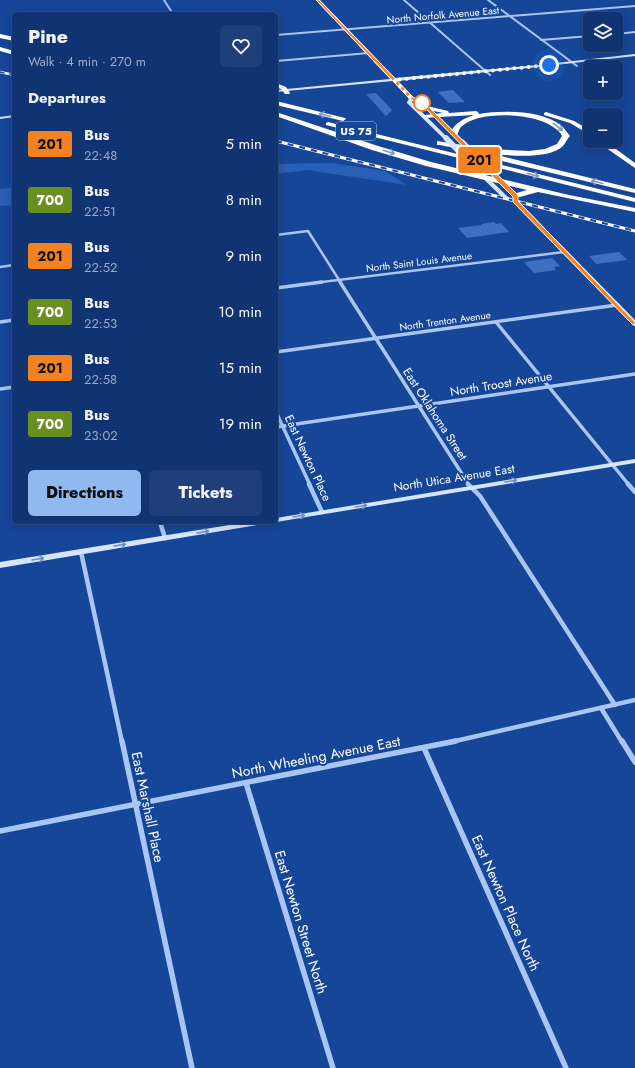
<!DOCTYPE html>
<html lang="en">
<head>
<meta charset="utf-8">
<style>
  body { margin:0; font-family:Jost,sans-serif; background:#1e3f7a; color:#f1f3f6; height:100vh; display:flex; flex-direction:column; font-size:15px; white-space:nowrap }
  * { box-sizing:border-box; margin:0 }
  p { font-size:13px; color:#9caac4 }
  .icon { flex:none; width:22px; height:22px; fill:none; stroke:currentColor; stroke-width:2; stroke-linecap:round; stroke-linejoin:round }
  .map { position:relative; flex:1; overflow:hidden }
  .sheet { position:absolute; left:12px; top:12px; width:266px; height:512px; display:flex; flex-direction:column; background:#103472; border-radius:6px; box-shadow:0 2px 10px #0003,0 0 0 1px #304f84 }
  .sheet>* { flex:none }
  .badge { padding:0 8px; border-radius:3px; font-size:14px; line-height:26px }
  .controls { position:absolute; left:583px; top:12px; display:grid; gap:8px }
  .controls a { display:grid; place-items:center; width:40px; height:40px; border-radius:6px; background:#103472; box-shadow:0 2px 10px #0003,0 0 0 1px #304f84; font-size:20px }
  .you { position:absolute; width:20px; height:20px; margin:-10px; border:3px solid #fff; border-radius:50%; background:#1a73e8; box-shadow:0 0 0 6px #1a73e833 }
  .map>.badge { position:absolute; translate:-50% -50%; box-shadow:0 0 0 2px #fff }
  h2 { padding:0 16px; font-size:15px; line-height:36px }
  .round { display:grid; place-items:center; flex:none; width:42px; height:42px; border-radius:6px; background:#1e3f7a }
  .overview { display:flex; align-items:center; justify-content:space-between; height:68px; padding:0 16px }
  h1 { font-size:19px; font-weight:800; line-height:30px }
  .button { display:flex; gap:8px; margin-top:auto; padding:8px 16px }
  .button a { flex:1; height:46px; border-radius:6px; background:#90b9f0; color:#111; font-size:16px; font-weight:800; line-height:46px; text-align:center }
  .button a+a { background:#1e3f7a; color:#f1f3f6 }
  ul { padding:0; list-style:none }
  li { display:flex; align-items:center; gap:12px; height:56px; padding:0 16px }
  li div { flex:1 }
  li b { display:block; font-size:15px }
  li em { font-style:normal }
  li .badge { min-width:44px; font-weight:700; text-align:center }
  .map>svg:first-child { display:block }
</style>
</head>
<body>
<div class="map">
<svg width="635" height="1068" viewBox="0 0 635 1068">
  <rect width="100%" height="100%" fill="#164698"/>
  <g fill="#295fb6">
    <path d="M332 163 385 171 407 185 307 170 276 174V164Z"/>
    <path d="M14 187V205L0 206V189Z"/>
  </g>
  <g fill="#3e70c0">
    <path d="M453 90 465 102 449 103 438 92Z"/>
    <path d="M376 93 392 110 386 116 366 94Z"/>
    <path d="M494 222 496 224 501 223 509 232 467 238 458 228 482 225 481 224Z"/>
    <path d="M619 252 627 260 596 264 589 256Z"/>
    <path d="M552 258 560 266 554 267 556 270 534 273 524 262Z"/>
  </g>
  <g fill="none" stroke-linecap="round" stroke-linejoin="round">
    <g stroke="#a9c5f2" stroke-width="2">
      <path d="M164 0 173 14"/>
      <path d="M404 0 490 75"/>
      <path d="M488 0 577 66"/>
      <path d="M616 34 635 32"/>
      <path d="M276 35 635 6"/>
      <path d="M541 40 590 36"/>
      <path d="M276 61 369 53"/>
    </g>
    <g stroke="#a9c5f2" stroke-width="2.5">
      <path d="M276 235 308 231 341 283"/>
      <path d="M0 267 14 265"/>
      <path d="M314 283 564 252"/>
    </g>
    <g stroke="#a9c5f2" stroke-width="3.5">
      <path d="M340 282 469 485"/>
      <path d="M276 288 322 282"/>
      <path d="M0 322 14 320"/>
      <path d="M496 322 629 485"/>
      <path d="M276 352 617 305"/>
      <path d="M0 389 14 387"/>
      <path d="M276 412 310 485"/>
      <path d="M276 427 635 374"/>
    </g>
    <g stroke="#a9c5f2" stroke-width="4.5">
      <path d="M309 484 322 512"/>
      <path d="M468 484 480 496 615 705"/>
      <path d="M628 484 635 492"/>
      <path d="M160 522 165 538"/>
      <path d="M81 552 122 742"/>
      <path d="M601 708 622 742"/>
      <path d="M451 742 635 700"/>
    </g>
    <g stroke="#a9c5f2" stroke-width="5.5">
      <path d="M122 741 192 1068"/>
      <path d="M622 741 635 762"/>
      <path d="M424 748 566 1068"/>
      <path d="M246 783 333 1068"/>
      <path d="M0 831 456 741"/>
    </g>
    <g fill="#d7e5fc" fill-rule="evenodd">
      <path d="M316 0H320L395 78 538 65 635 54V56L538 67 397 81 413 98 421 99 464 141V143H462L418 101 413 100 412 102 448 138 444 139 407 103V102L409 99 393 81 276 92V90L390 79Z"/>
      <path d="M14 115V117L0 119V117Z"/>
      <path d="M471 165H475L508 197 513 199V196L488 172V170H492L518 195V201L635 320V326L633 325 513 202 504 199 471 167Z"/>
      <path d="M635 459V463L276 522H274H276V518Z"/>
      <path d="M248 522H267L263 524 0 568V562Z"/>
    </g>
    <g fill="#fff" fill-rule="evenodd">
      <path d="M0 34 14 37V41L0 38Z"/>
      <path d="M0 47 14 51V55L0 51Z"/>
      <path d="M276 83 286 87 290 93 289 94H285L281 89 276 87Z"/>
      <path d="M276 101 345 118 346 119 343 121 276 105Z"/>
      <path d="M427 106 448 111 449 113 476 111 478 112 479 114C502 110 543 110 562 126 565 129 567 133 570 136 567 139 565 144 563 146 543 166 465 150 440 145H437V141L488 149 529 151 545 149 557 144 562 136C561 134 559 131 556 129 538 113 479 109 461 127 459 129 458 133 457 136H454L450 134C454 123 463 119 474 115L423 118V116L425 115 443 113 425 109 424 108Z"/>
      <path d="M276 112 378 146 431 162 569 195 635 208V212L538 192 516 198H513V194L527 190 426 166 372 150 276 116Z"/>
      <path d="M546 112 574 121 590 130V135L570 123 544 115V113Z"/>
      <path d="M328 122 635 198V202L326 125V123Z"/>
      <path d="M596 141H605L635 163V168Z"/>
      <path d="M498 156H501L635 189V193L498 160Z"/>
    </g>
    <g stroke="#fff" stroke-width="2.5">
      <path id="rail-far1" d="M0 72 14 75"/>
    </g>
    <g stroke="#fff" stroke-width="3">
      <path id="rail" d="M276 141 635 231"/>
    </g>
    <use href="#rail-far1" stroke="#164698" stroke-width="1.5" stroke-dasharray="4.5" stroke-linecap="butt"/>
    <use href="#rail" stroke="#164698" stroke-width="2" stroke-dasharray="6" stroke-linecap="butt"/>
    <g stroke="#d7e5fc" stroke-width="5.5">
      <path d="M446 138 473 166"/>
      <path d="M462 142 490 171"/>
    </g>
  </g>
  <defs><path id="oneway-shaft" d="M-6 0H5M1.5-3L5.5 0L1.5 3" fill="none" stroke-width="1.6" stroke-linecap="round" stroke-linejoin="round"/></defs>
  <g stroke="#7f99c6">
    <use href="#oneway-shaft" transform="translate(325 115) rotate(-166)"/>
    <use href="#oneway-shaft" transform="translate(558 127) rotate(37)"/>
    <use href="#oneway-shaft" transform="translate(389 152) rotate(18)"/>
    <use href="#oneway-shaft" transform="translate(533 175) rotate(14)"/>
    <use href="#oneway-shaft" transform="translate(597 182) rotate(-166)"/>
  </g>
  <g stroke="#6d8ec5">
    <use href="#oneway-shaft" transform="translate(511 481) rotate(-9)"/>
    <use href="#oneway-shaft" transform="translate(361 506) rotate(-9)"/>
    <use href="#oneway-shaft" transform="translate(299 516) rotate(-9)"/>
    <use href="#oneway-shaft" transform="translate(203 532) rotate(-9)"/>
    <use href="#oneway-shaft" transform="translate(120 545) rotate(-9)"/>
    <use href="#oneway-shaft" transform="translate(38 559) rotate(-9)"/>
  </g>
  <path fill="#f58220" stroke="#fff" d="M316 0H319L414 98 421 99 429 107 518 195V201L635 322V325H633L513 202V197L426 109 418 101 411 100Z"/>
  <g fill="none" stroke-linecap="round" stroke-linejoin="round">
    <path stroke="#fff" stroke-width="4" stroke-dasharray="0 7.2" d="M422 103 419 100 412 99 394 80 549 65"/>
  </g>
  <circle fill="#fff" stroke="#f58220" stroke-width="2" cx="422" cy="103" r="8"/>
  <g text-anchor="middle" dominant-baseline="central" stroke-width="4" stroke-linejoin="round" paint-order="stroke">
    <g font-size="10" fill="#fff" stroke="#164698">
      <text transform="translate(443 15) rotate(-5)">North Norfolk Avenue East</text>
      <text transform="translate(419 262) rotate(-7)">North Saint Louis Avenue</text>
      <text transform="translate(445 321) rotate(-8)">North Trenton Avenue</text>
    </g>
    <rect fill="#164698" stroke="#b9c8e0" stroke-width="1" x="336" y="122" width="40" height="18" rx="3"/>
    <g font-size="11" font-weight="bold" fill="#fff">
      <text x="356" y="131">US 75</text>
    </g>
    <g font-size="12" fill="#fff" stroke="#164698">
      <text transform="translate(501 384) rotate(-9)">North Troost Avenue</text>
      <text transform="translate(435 414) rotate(57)">East Oklahoma Street</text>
      <text transform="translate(308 458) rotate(65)">East Newton Place</text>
      <text transform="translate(454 478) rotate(-9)">North Utica Avenue East</text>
    </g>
    <g font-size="14" fill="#fff" stroke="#164698">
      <text transform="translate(316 757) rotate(-11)">North Wheeling Avenue East</text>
      <text transform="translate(148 807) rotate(78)">East Marshall Place</text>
      <text transform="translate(506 903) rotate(66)">East Newton Place North</text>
      <text transform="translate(301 922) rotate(73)">East Newton Street North</text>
    </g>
  </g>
</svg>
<div class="controls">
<a><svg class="icon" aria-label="layers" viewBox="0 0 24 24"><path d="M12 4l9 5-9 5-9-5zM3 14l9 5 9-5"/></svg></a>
<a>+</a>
<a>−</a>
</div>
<div class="you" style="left:549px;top:65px"></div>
<b class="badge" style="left:479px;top:160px;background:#f58220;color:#111">201</b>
<section class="sheet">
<div class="overview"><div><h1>Pine</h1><p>Walk · 4 min · 270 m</p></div><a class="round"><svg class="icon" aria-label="heart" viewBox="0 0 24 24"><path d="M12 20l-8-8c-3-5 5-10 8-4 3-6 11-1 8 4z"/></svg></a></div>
<h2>Departures</h2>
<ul>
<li><span class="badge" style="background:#f58220;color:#111">201</span><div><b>Bus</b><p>22:48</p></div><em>5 min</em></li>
<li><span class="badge" style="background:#6b8e23;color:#fff">700</span><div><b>Bus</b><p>22:51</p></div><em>8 min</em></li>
<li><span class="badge" style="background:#f58220;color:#111">201</span><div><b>Bus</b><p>22:52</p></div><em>9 min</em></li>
<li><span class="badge" style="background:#6b8e23;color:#fff">700</span><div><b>Bus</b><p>22:53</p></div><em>10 min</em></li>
<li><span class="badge" style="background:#f58220;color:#111">201</span><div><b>Bus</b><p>22:58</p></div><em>15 min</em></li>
<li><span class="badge" style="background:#6b8e23;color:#fff">700</span><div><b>Bus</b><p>23:02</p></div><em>19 min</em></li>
</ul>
<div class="button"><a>Directions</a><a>Tickets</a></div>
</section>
</div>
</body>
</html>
